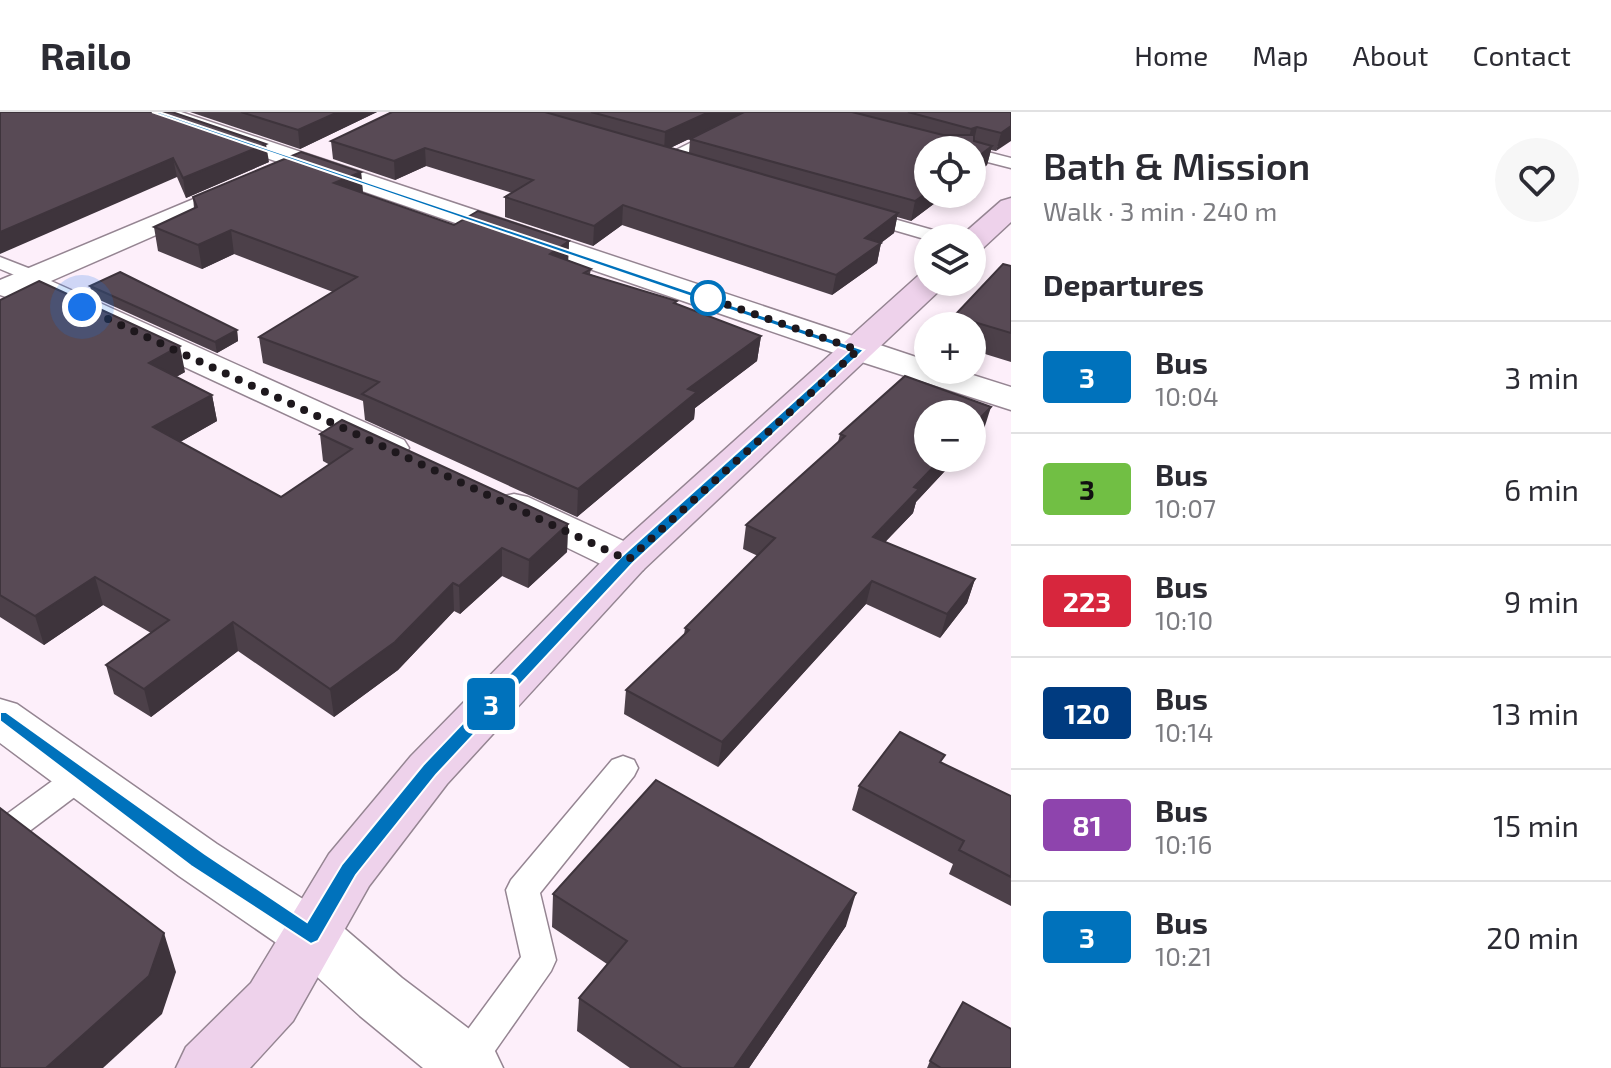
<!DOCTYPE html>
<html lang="en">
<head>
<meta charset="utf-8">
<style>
  body { margin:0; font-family:"Exo 2",sans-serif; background:#f7f7f7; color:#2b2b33; height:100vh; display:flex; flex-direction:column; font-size:30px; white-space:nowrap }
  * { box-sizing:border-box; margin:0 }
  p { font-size:26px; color:#7c7c81 }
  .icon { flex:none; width:44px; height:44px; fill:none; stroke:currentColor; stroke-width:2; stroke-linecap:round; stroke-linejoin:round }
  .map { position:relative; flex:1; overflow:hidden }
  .sheet { display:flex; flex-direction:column; background:#fff; width:600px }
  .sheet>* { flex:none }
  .badge { padding:0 16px; border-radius:6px; font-size:28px; line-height:52px }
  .fabs { position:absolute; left:914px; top:24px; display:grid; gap:16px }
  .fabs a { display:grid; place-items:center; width:72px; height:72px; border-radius:50%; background:#fff; box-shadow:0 4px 12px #0003; font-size:40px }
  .you { position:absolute; width:40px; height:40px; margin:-20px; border:6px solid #fff; border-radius:50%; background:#1a73e8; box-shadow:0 0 0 12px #1a73e833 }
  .map>.badge { position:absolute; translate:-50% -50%; box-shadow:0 0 0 4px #fff }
  h2 { padding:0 32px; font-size:30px; line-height:72px }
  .round { display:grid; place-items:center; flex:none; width:84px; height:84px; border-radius:42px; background:#f7f7f7 }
  .overview { display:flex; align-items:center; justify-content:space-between; height:136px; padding:0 32px }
  h1 { font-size:38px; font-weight:600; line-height:60px }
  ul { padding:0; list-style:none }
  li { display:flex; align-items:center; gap:24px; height:112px; padding:0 32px; border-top:2px solid #e1e1e2 }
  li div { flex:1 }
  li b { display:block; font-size:30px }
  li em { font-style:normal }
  li .badge { min-width:88px; font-weight:700; text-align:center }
  header { display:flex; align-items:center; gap:48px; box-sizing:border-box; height:112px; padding:0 40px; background:#fff; border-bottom:2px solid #e1e1e2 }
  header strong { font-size:38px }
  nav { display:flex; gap:44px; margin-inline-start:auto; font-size:28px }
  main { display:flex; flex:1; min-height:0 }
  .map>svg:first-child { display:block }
</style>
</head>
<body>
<header>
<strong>Railo</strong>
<nav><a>Home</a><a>Map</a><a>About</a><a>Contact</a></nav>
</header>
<main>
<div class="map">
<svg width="1011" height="956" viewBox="0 0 1011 956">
  <rect width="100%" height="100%" fill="#fdeffa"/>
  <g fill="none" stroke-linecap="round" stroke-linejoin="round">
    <g stroke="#958592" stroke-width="3">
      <g id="service">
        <path d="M752 0H771L672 50 666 52 658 47Z"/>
        <path d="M972 36 1011 46V56L972 46V38H966Z"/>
        <path d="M862 98 947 122 950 126 928 128 856 107 853 103 856 99Z"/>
        <path d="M0 145 41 161 43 165 34 171 0 157Z"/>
        <path d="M623 644 634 648 638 656 634 664 540 781 556 848 551 859 483 956H449L446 951 452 939 521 845 506 778 511 768 612 648Z"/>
        <path d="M81 652 92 656 96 664 92 672 11 733 0 737V707L70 656Z"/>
      </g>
    </g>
    <g stroke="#958592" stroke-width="3">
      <g id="minor">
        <path d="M144 0H181L928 249V258H957L1011 275V298L846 245 147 5Z"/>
        <path d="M251 63 261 65 265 71 261 77 51 169 404 328 409 336 404 344 390 347 376 344 25 181 9 186 0 183V168Z"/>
        <path d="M514 382 528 385 643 438 649 448 643 458 628 462 613 458 500 403 494 394 500 385Z"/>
      </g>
    </g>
    <g stroke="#958592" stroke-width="3">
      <path id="tertiary" d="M0 587 17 592 217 732 331 805 402 866 493 935 503 956H423L360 904 291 841 179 764 0 631Z"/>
    </g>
    <g stroke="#958592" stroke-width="3">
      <g id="secondary">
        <path d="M1011 86V110L983 136 972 139V126H960L961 124 1001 89Z"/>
        <path d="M928 161V170H946L941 177 643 458 447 672 369 774 293 909 250 956H176L186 935 251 871 329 742 411 644 613 438 919 163Z"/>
      </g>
    </g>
    <use href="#service" fill="#fff" fill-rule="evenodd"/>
    <use href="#minor" fill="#fff" fill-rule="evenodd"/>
    <use href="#tertiary" fill="#fff" fill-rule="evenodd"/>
    <use href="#secondary" fill="#eed2eb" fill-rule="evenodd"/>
  </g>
  <g fill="#4c4049" fill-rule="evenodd">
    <path d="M0 0 269 50 186 86 177 65Z"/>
    <path d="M190 0H377L300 37Z"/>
    <path d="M392 0H1011L996 39 991 38 987 53 972 64V38L928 82H947L911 109 897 105 894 121 881 131 877 151 832 183 622 113 593 134 505 105V85L512 81 426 54 395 68 333 47 331 29ZM725 10 690 27 689 41 670 36Z"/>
    <path d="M361 60 363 81 454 113 569 129 568 148 591 157 590 162 676 192 761 224 757 249 695 296 694 307 577 405 365 308 363 289 263 251 259 225 333 180 234 142 202 157 158 139 154 115 194 96 193 85Z"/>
    <path d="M1011 154V250L972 238V214H951L954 204Z"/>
    <path d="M90 174 237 218 238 229 217 241 93 185Z"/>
    <path d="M0 188 185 260 176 265 212 283 217 309 180 330 281 385 330 353 323 349 320 322 568 412 567 440 528 476 502 464 460 502 454 499 398 558 334 605 238 539 151 605 114 582 106 553 151 521 103 493 44 533 0 505Z"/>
    <path d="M984 317 928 346H957L916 390 913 401 885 430 975 467 967 491 940 526 866 492 718 655 624 602 626 578 684 523 685 516 758 444 743 437 746 413 838 330 840 322Z"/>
    <path d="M942 651 1011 684V794L949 762 953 752 852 698 859 674Z"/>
    <path d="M553 782 846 814 749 956H630L577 919 579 886 607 852 552 815Z"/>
    <path d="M930 949 1011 956H927Z"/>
  </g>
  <g fill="#3e343c">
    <path d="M338 0H377L300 37 298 18Z"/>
    <path d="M709 0H745L664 39 665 20Z"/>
    <path d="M1011 14V29L996 39 1001 21Z"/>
    <path d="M977 15 973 33 967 35 971 17Z"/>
    <path d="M266 32 269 50 186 86 183 66Z"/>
    <path d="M992 34 987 53 972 64V49Z"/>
    <path d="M425 36 426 54 395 68 394 49Z"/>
    <path d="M173 46 177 65 0 142V120Z"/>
    <path d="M361 60 363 83 334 71Z"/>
    <path d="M928 80V82H947L911 109 915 89Z"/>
    <path d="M623 93 622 113 593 134 594 114Z"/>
    <path d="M898 101 894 121 874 136 881 131 877 151 832 183 836 163 865 126Z"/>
    <path d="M231 118 234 142 202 157 198 133Z"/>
    <path d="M569 129 568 153 550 142Z"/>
    <path d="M237 218 238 229 217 241 215 230Z"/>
    <path d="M761 224 757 249 695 296 694 307 577 405 578 377 688 277Z"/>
    <path d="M180 234 185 260 155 277 149 251Z"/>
    <path d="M212 283 217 309 159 342 153 315Z"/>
    <path d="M991 295 984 317 972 330V314Z"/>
    <path d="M942 346H957L916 390 913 401 868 448 873 425 914 375Z"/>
    <path d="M568 412 567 440 528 476 529 448Z"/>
    <path d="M502 436V464L460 502 459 474Z"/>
    <path d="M95 465 103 493 44 533 35 504Z"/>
    <path d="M975 467 967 491 940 526 947 502Z"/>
    <path d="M872 469 866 492 718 655 722 630Z"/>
    <path d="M453 471 454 499 398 558 334 605 330 577Z"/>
    <path d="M233 510 238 539 151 605 144 577Z"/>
    <path d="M856 781 846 814 749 956H734Z"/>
    <path d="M164 821 176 860 162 902 103 956H46Z"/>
  </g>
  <g fill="#584a55" stroke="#3e343c" stroke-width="2">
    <path d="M0 0H172L266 32 183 66 173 46 0 120Z"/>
    <path d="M241 0H338L298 18Z"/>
    <path d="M392 0H545L898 101 865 126 881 131 836 163 623 93 594 114 505 85 533 68 425 36 394 49 331 29Z"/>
    <path d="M591 0H709L665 20Z"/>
    <path d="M744 0H852L943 23H974V29L992 34 972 49V38H928V80L915 89 690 27Z"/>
    <path d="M908 0H1011V14L1001 21 977 15 971 17Z"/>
    <path d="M301 40 361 60 334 71 454 113 478 99 569 129 550 142 591 157 584 161 677 189 674 191 761 224 688 277 697 280 578 377 362 282 379 270 259 225 357 165 231 118 198 133 154 115 197 95 193 85Z"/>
    <path d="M1003 152 1011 154V221L954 204Z"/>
    <path d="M120 160 237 218 215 230 90 174Z"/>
    <path d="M39 169 180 234 149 251 212 283 153 315 281 385 352 337 320 322 342 308 568 412 529 448 502 436 459 474 453 471 395 530 330 577 233 510 144 577 106 553 169 508 95 465 35 504 0 483V188Z"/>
    <path d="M905 264 991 295 972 314V302H928V346H942L914 375 919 377 873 425 975 467 947 502 872 469 722 630 626 578 689 518 685 516 775 426 746 413 845 324 840 322Z"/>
    <path d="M900 620 945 643 940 650 1011 684V765L959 738 964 729 859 674Z"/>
    <path d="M656 668 856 781 734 956H682L579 886 627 829 553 782Z"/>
    <path d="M0 696 164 821 149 864 46 956H0Z"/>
    <path d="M963 890 1011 917V956H941L930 949Z"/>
  </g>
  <path fill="#0072bc" stroke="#fff" stroke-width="2" d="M152 0H159L864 238 633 451 436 663 356 763 318 829 311 832 191 754 0 609V600H6L205 742 307 810 342 752 423 653 622 444 850 239Z"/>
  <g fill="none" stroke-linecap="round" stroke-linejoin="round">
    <path stroke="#1e181d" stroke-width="8" stroke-dasharray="0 14.4" d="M82 195 628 448 858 238 708 186"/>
  </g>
  <circle fill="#fff" stroke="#0072bc" stroke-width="4" cx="708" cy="186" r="16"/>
</svg>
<div class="fabs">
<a><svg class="icon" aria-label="locate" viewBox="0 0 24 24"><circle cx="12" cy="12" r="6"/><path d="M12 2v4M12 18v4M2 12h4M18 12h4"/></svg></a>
<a><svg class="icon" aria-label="layers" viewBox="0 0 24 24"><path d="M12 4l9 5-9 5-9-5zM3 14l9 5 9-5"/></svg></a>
<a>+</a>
<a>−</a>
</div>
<div class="you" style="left:82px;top:195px"></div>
<b class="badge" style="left:491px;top:592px;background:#0072bc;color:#fff">3</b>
</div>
<section class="sheet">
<div class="overview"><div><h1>Bath &amp; Mission</h1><p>Walk · 3 min · 240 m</p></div><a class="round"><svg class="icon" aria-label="heart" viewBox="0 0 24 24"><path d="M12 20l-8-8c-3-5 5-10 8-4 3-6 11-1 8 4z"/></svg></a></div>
<h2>Departures</h2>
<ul>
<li><span class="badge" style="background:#0072bc;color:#fff">3</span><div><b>Bus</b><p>10:04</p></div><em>3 min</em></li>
<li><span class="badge" style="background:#71bf44;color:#111">3</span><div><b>Bus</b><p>10:07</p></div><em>6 min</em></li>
<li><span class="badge" style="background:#d7263d;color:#fff">223</span><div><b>Bus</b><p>10:10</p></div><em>9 min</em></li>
<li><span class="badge" style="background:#003b80;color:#fff">120</span><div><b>Bus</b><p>10:14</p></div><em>13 min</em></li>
<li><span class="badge" style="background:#8e44ad;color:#fff">81</span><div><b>Bus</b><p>10:16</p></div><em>15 min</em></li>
<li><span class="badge" style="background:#0072bc;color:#fff">3</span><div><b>Bus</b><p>10:21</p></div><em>20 min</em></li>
</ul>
</section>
</main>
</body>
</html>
